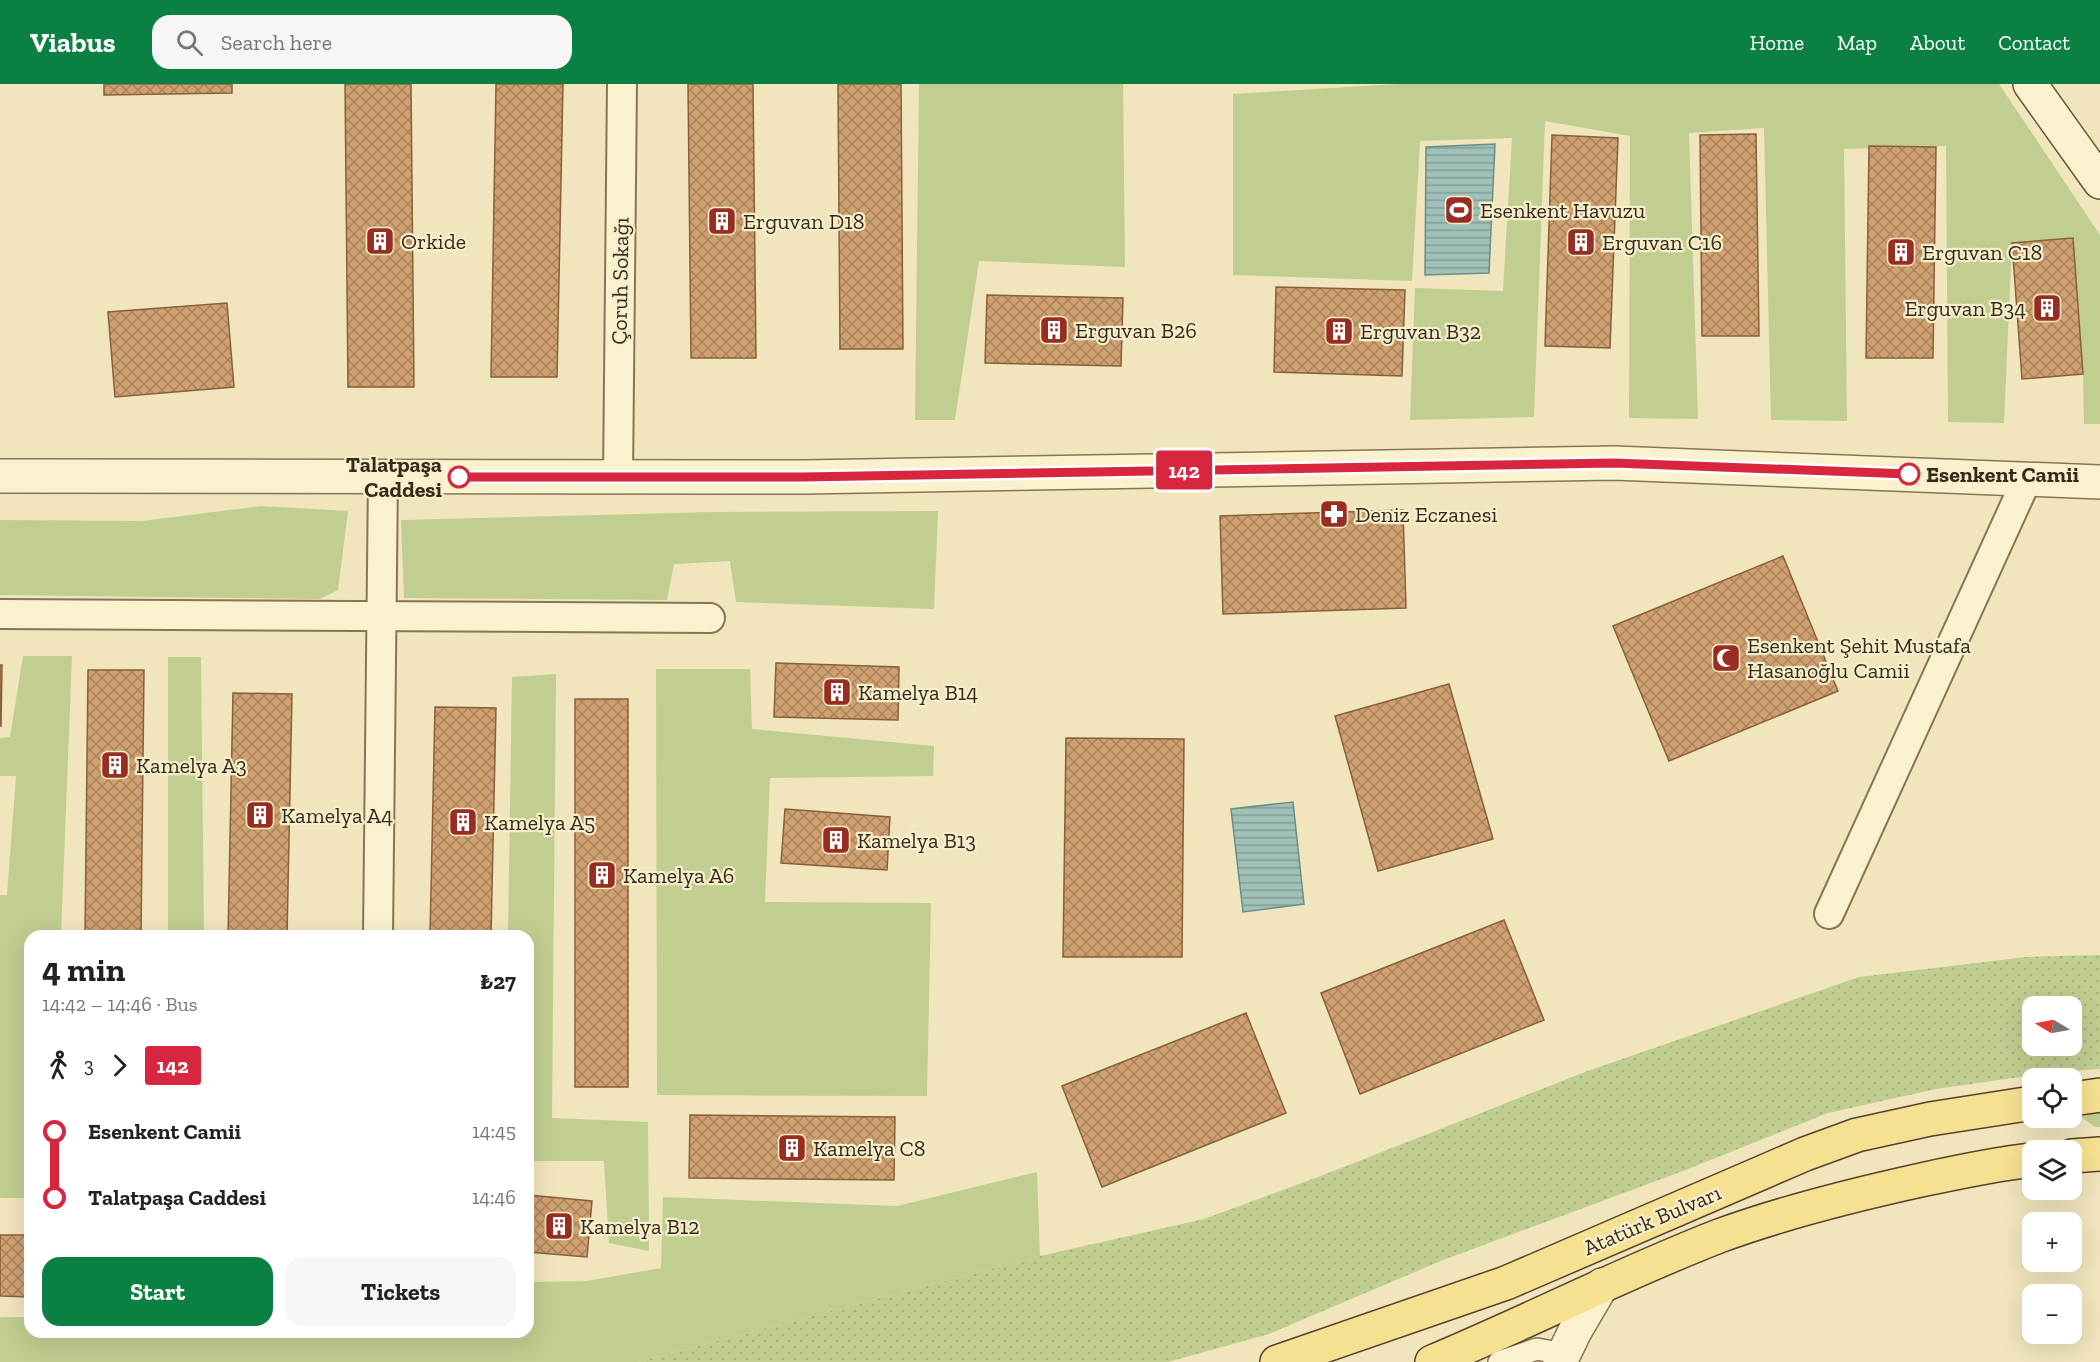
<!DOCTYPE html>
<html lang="en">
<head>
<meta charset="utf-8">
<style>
  body { margin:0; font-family:"Zilla Slab",serif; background:#f6f6f6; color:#222; height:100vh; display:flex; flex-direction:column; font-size:22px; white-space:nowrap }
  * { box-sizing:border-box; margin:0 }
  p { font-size:20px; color:#767676 }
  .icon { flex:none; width:33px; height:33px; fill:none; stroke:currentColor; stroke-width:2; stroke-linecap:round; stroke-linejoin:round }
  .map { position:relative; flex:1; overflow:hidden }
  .sheet { position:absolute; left:24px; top:846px; width:510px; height:408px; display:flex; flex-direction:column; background:#fff; border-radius:18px; box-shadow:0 6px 24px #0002 }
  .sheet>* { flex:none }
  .badge { padding:0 12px; border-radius:4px; font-size:21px; line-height:39px }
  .needle { width:39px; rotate:280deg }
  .controls { position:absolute; left:2022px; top:912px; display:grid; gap:12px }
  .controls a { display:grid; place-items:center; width:60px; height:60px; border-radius:12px; background:#fff; box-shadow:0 6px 24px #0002; font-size:30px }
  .map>.badge { position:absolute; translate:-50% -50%; box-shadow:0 0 0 3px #fff }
  .legs { display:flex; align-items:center; gap:9px; height:66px; padding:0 18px; font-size:20px }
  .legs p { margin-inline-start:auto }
  .summary { display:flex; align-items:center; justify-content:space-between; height:102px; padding:0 18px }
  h1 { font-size:33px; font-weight:800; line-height:45px }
  .button { display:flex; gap:12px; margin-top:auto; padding:12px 18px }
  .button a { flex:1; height:69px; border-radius:18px; background:#0b8043; color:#fff; font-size:24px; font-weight:800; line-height:69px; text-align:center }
  .button a+a { background:#f6f6f6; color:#222 }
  ul { padding:0 18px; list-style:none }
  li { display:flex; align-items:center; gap:21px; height:66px; font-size:22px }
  li i { display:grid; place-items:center; width:9px; height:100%; margin:0 8px; background:currentColor }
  li i::after { content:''; width:15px; height:15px; margin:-8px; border:4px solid; border-radius:50%; background:#fff }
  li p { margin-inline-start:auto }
  li:first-child i { background:linear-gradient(#0000 50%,currentColor 0) }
  li:last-child i { background:linear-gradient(currentColor 50%,#0000 0) }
  header { display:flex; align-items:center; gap:36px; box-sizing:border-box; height:84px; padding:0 30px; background:#0b8043; color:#fff }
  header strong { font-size:28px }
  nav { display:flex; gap:33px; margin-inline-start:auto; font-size:21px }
  .search { width:420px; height:54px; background:#f6f6f6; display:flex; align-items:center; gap:15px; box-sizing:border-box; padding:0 21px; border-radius:18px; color:#767676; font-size:22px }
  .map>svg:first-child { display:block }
</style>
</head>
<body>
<header>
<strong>Viabus</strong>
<div class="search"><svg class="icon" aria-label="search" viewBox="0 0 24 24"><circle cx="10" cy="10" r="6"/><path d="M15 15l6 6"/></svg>Search here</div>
<nav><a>Home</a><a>Map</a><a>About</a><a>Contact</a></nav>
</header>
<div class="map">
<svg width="2100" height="1278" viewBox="0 0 2100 1278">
  <defs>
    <pattern id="park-dots" width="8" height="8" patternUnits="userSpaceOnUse" patternTransform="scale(1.5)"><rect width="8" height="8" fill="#c0ce90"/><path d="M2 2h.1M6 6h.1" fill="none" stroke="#a6b17c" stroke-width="1.8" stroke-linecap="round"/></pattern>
    <pattern id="water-rules" width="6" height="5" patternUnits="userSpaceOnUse" patternTransform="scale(1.5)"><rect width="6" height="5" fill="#a0c0ba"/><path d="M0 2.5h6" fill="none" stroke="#839c96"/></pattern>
    <pattern id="building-cross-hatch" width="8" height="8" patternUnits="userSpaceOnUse" patternTransform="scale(1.5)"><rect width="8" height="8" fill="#d0a170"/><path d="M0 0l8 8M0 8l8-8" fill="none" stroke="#aa835b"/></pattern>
  </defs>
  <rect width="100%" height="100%" fill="#f0e5bc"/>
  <g fill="#c0ce90">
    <path d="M919 0H1123L1125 183 979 177 955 336H915Z"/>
    <path d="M1398 0H1999L2100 151V340H2084L2083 290 2072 156 2012 159 2004 339 1948 338 1946 62 1844 65 1847 337 1771 336 1764 44 1689 49 1698 335 1629 334 1630 52 1545 37 1534 333 1410 336 1415 204 1503 207 1512 54 1420 57 1412 197 1233 191V10Z"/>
    <path d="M261 422 348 427 338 506 320 515 0 511V436L142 437Z"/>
    <path d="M938 427 934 525 736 518 730 477 674 480 667 516 404 514 401 436 714 428Z"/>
    <path d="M23 572H72L61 852H30V1114H0V811H7L16 692H0V654L10 653Z"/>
    <path d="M168 573H201L204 852H168Z"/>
    <path d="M656 585H750L752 645 934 662 933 692 770 694 765 818 931 819 927 1012 657 1011Z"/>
    <path d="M556 590 552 1034 648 1038 649 1167 609 1159 604 1077H528V852H508L512 593Z"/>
    <path d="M2100 1028V1043H2095L2081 1033Z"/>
    <path d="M1037 1088 1040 1172 638 1278H0V1233H30V1248H528V1198L587 1197 661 1184 663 1113 897 1122Z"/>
  </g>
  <path fill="url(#park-dots)" fill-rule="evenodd" d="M2100 871V985L2055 988 1936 1005 1828 1029 1683 1087 1443 1176 1269 1250 1168 1278H638L1040 1172 1204 1135 1326 1090 1585 988 1859 893 2026 873ZM2032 922H2072V962H2032Z"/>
  <g fill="url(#water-rules)" stroke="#688e88" stroke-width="1.5">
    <path d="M1495 60 1489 189 1425 191 1426 63Z"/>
    <path d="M1293 718 1304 820 1243 828 1231 725Z"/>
  </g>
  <g fill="url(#building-cross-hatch)" stroke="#88603a" stroke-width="1.5">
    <path d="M104 0H232V9L104 11Z"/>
    <path d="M345 0H411L414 303H348Z"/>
    <path d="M496 0H563L557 293H491Z"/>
    <path d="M688 0H753L756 274H691Z"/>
    <path d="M838 0H901L903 265H840Z"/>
    <path d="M1756 50 1759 252H1702L1700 51Z"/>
    <path d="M1552 51 1618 54 1610 264 1545 262Z"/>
    <path d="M1869 62 1936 63 1933 274H1866Z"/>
    <path d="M2073 154 2083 290 2022 295 2012 159Z"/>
    <path d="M1276 203 1405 206 1402 292 1274 288Z"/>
    <path d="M987 211 1123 214 1121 282 985 279Z"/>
    <path d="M227 219 234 303 115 313 108 228Z"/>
    <path d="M1403 426 1406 524 1223 530 1220 432Z"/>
    <path d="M1783 472 1838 607 1669 677 1613 542Z"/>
    <path d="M776 579 899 583 898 636 774 633Z"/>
    <path d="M0 581H2L1 642H0Z"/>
    <path d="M88 586H144L141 852H85Z"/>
    <path d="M1449 600 1493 755 1378 787 1335 632Z"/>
    <path d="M233 609 292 610 287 852H228Z"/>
    <rect x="575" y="615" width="53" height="388"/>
    <path d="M435 623 496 624 491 852H430Z"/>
    <path d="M1066 654 1184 655 1182 873H1063Z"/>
    <path d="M785 725 890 733 887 786 781 779Z"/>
    <path d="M1504 836 1544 936 1360 1010 1321 909Z"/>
    <path d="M1246 929 1286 1029 1102 1103 1062 1002Z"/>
    <path d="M690 1031 895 1033 894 1096 689 1094Z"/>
    <path d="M528 1111 592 1117 587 1173 528 1168Z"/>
    <path d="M0 1151H30V1213L0 1212Z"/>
  </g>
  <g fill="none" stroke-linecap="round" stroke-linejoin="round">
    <g stroke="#887555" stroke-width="24">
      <path id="pedestrian" d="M1499 1278 1537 1265 1564 1270"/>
    </g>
    <g stroke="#887555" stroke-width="32">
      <g id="minor">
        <path d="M618 393 622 0"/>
        <path d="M0 530 710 534"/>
        <path d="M1829 830 2027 395"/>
        <path d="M378 852 383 392"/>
      </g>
    </g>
    <g stroke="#887555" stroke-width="36">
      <g id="tertiary">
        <path d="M0 392 804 393 1614 379 2100 398"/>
        <path d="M1560 1278 1575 1247 1602 1201"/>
      </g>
    </g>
    <g stroke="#695638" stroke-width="36">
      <path id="secondary" d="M2030 0 2100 98"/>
    </g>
    <g stroke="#55422a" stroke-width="36">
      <g id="primary">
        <path d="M2072 1015 2100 1011"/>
        <path d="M2072 1072 2100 1070"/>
        <path d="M1277 1278 1506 1199 1805 1070 1857 1051 1930 1035 2032 1019"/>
        <path d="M1432 1278C1528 1238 1621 1190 1719 1152 1784 1128 1853 1111 1921 1096 1958 1088 1995 1080 2032 1076"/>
      </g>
    </g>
    <use href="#pedestrian" stroke="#faf2cf" stroke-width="21"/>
    <use href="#minor" stroke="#faf2cf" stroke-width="28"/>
    <use href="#tertiary" stroke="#faf2cf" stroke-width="33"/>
    <use href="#secondary" stroke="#faf2cf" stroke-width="33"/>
    <use href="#primary" stroke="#f6e091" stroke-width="33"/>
  </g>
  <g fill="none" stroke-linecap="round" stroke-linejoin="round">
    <g stroke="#fff" stroke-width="14">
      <path id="line-1" d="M459 393H804L1614 379 1909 390"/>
    </g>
    <use href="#line-1" stroke="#d7263d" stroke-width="9"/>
  </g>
  <defs>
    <g id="stadium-square" transform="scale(1.5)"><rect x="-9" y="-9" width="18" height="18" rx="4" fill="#992d22" stroke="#f7efcc"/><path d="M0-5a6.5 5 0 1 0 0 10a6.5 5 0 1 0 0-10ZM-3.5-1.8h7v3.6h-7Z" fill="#fff"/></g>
    <g id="building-square" transform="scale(1.5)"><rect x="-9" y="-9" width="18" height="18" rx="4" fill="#992d22" stroke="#f7efcc"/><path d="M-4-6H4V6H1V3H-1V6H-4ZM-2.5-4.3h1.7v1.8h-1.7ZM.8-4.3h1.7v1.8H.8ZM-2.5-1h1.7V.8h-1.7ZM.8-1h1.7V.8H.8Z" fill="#fff"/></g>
    <g id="pharmacy-square" transform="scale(1.5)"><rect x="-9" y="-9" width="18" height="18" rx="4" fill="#992d22" stroke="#f7efcc"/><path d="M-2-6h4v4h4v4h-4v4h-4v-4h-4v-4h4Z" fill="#fff"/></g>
    <g id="mosque-square" transform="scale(1.5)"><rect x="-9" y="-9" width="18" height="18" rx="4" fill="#992d22" stroke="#f7efcc"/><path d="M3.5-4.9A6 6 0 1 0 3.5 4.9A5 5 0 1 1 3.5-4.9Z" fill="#fff"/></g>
  </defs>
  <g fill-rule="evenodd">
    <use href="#stadium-square" x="1459" y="126"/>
    <use href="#building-square" x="722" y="137"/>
    <use href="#building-square" x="380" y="157"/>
    <use href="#building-square" x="1581" y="158"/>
    <use href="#building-square" x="1901" y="168"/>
    <use href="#building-square" x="2047" y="224"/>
    <use href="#building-square" x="1054" y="246"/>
    <use href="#building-square" x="1339" y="247"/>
    <use href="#pharmacy-square" x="1334" y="430"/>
    <use href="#mosque-square" x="1726" y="574"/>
    <use href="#building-square" x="837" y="608"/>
    <use href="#building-square" x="115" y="681"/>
    <use href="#building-square" x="260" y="731"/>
    <use href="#building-square" x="463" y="738"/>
    <use href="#building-square" x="836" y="756"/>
    <use href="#building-square" x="602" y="791"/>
    <use href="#building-square" x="792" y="1064"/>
    <use href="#building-square" x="559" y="1142"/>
  </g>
  <g fill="#fff" stroke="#d7263d" stroke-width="3">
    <circle cx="1909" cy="390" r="10"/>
    <circle cx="459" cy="393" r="10"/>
  </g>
  <g text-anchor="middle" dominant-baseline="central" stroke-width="4.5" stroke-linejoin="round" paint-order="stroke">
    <g font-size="22" fill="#362b1b" stroke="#f7efcc" text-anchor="start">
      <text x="1480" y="126">Esenkent Havuzu</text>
      <text x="743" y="137">Erguvan D18</text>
      <text x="401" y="157">Orkide</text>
      <text x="1602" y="158">Erguvan C16</text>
      <text x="1922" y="168">Erguvan C18</text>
      <text x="2026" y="224" text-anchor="end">Erguvan B34</text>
      <text x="1075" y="246">Erguvan B26</text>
      <text x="1360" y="247">Erguvan B32</text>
      <text x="1355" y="430">Deniz Eczanesi</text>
      <text x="1747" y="561">Esenkent Şehit Mustafa<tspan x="1747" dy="25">Hasanoğlu Camii</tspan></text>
      <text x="858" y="608">Kamelya B14</text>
      <text x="136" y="681">Kamelya A3</text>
      <text x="281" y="731">Kamelya A4</text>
      <text x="484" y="738">Kamelya A5</text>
      <text x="857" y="756">Kamelya B13</text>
      <text x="623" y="791">Kamelya A6</text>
      <text x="813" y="1064">Kamelya C8</text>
      <text x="580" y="1142">Kamelya B12</text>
    </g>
    <g font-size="22" fill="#362b1b" stroke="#f7efcc">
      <text transform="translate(620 197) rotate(-89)">Çoruh Sokağı</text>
      <text transform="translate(1652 1136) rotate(-23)">Atatürk Bulvarı</text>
    </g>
    <g font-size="22" font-weight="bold" fill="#362b1b" stroke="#f7efcc" text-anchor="end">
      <text x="442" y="380">Talatpaşa<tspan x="442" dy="25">Caddesi</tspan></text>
      <text x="1926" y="390" text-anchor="start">Esenkent Camii</text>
    </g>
  </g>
</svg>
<div class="controls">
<a><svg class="needle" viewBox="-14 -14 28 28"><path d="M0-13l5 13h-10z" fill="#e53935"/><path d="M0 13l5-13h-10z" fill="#767676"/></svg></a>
<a><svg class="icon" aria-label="locate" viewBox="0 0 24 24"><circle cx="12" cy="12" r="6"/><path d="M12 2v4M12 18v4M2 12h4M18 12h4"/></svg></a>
<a><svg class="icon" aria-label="layers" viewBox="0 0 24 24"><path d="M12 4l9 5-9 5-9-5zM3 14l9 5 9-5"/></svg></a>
<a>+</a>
<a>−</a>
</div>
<b class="badge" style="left:1184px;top:386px;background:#d7263d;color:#fff">142</b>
<section class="sheet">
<div class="summary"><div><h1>4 min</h1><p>14:42 – 14:46 · Bus</p></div><b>₺27</b></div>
<div class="legs"><svg class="icon" aria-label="walk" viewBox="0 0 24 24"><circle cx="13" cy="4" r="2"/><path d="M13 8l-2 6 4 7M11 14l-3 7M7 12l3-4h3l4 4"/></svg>3<svg class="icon" aria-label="forward" viewBox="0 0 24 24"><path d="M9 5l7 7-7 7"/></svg><b class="badge" style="background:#d7263d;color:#fff">142</b></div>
<ul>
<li><i style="color:#d7263d"></i><b>Esenkent Camii</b><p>14:45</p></li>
<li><i style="color:#d7263d"></i><b>Talatpaşa Caddesi</b><p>14:46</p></li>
</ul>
<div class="button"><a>Start</a><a>Tickets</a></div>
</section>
</div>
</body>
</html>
